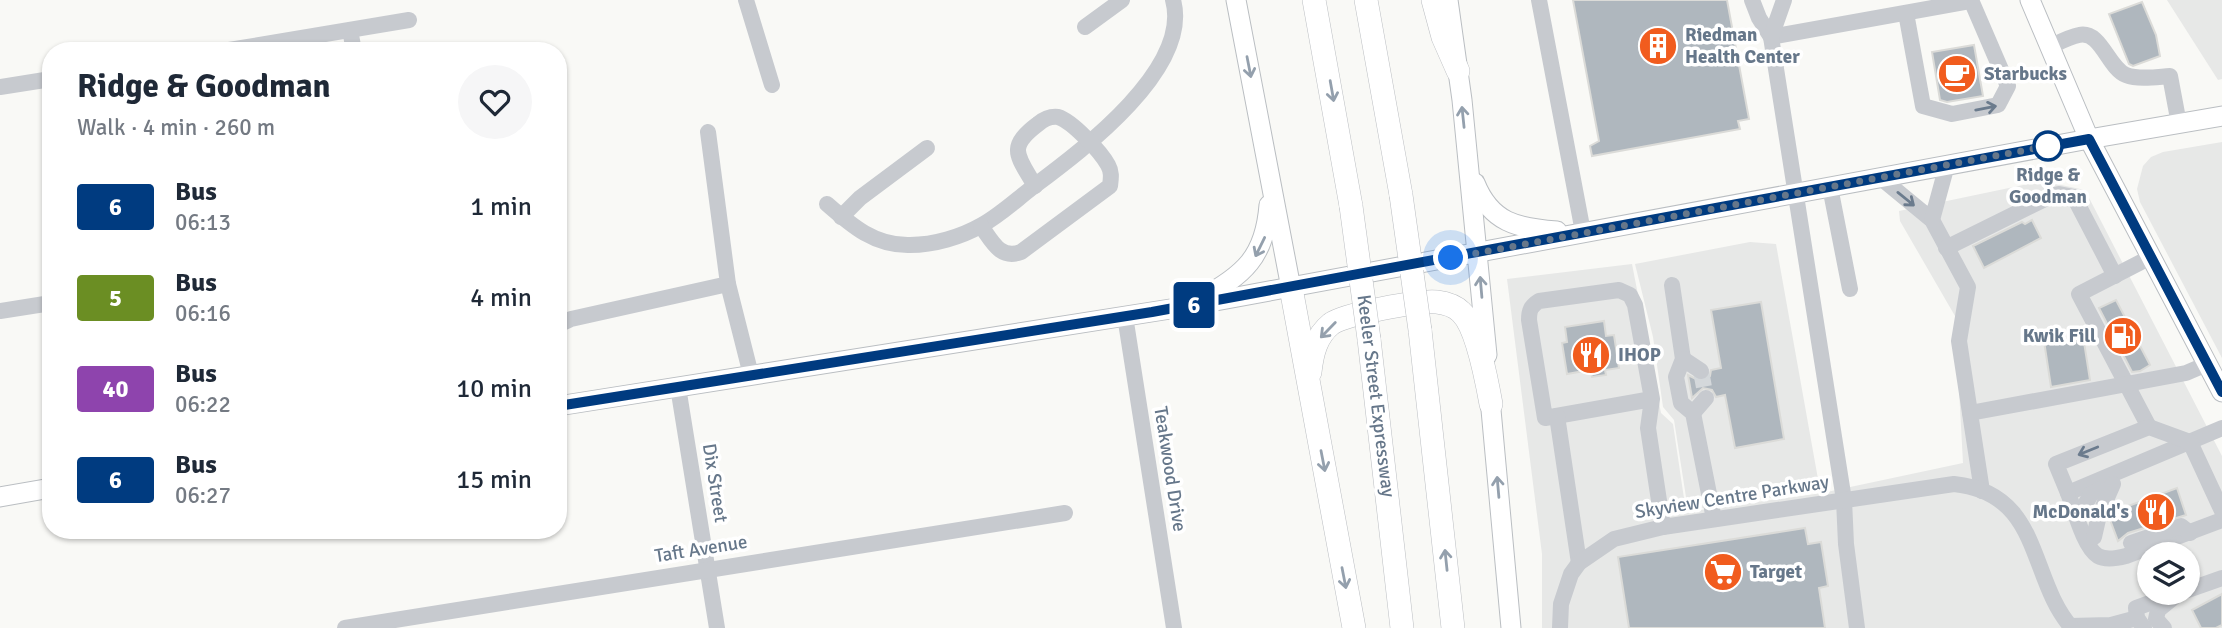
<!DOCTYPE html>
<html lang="en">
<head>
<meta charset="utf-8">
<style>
  body { margin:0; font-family:Signika,sans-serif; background:#f6f6f7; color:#1f2937; height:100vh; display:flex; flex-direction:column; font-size:26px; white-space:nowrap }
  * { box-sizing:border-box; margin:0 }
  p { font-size:23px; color:#747a83 }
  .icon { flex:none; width:38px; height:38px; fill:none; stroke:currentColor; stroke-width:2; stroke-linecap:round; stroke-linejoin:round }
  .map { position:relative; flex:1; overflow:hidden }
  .details { position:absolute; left:42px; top:42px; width:525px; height:497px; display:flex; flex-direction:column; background:#fff; border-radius:28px; box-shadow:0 2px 5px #0004 }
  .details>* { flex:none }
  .badge { padding:0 14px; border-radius:5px; font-size:24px; line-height:46px }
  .tools { position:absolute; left:2137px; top:542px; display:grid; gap:14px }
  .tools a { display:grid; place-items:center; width:63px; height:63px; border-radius:50%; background:#fff; box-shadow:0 2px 5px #0004; font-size:35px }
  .you { position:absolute; width:35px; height:35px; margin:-18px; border:5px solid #fff; border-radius:50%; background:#1a73e8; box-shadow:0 0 0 10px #1a73e833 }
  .map>.badge { position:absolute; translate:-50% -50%; box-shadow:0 0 0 4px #fff }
  .round { display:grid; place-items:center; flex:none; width:74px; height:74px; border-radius:37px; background:#f6f6f7 }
  .overview { display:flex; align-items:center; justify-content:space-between; height:119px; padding:0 35px }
  h1 { font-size:33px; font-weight:800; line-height:52px }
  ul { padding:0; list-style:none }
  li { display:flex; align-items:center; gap:21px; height:91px; padding:0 35px }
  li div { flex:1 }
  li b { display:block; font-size:26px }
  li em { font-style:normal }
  li .badge { min-width:77px; font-weight:700; text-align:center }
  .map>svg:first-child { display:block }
</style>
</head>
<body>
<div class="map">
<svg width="2222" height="628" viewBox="0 0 2222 628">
  <rect width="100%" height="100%" fill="#f9f9f6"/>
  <g fill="#e7e8e7" fill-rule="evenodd">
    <path d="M2167 0H2222V79L2218 80Z"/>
    <path d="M2222 142V358L2140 202 2137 189 2143 166 2151 157 2163 152Z"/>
    <path d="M2042 181 2085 190 2222 456V628H1542V554L1507 279 1632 264 1661 413 1673 424 1686 512 1822 493 1963 463 1955 316 1900 221 1899 211ZM2149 555H2188V593H2149Z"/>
    <path d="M1750 242 1776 244 1818 479 1816 483 1798 494 1688 510 1674 420 1663 407 1653 337 1635 264Z"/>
  </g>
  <g fill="#afb7be" stroke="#dbdbd8" stroke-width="2">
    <path d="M1573 0H1727L1749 119 1738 121 1740 129 1592 156 1590 146 1599 141Z"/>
    <path d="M2142 2 2156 35 2160 56 2133 66 2129 64 2109 14Z"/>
    <path d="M1974 45 1983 96 1947 102 1940 100 1932 52Z"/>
    <path d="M2032 220 2041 238 1984 268 1973 246 2022 222 2025 224Z"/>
    <path d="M2116 300 2150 365 2140 371 2132 372 2099 308Z"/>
    <path d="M1761 302 1784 439 1735 448 1725 395 1716 397 1712 390 1703 388 1692 398 1688 375 1700 381H1705L1710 376 1711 370 1721 368 1711 310Z"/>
    <path d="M1604 321 1606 336 1614 335 1619 368 1605 370 1606 375 1592 377 1590 370 1567 374 1562 343 1567 342 1565 327Z"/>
    <path d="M2076 336 2084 342 2090 380 2051 387 2044 341Z"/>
    <path d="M2177 488 2186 515 2128 533 2118 541 2109 517 2112 512Z"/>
    <path d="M1805 528 1808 544 1821 542 1828 586 1819 588 1825 628H1629L1618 557Z"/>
    <path d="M2222 594V625L2216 628H2201L2192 610Z"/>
  </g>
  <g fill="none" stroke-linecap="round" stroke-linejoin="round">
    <path stroke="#d4d8db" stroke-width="16" stroke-dasharray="16 8" stroke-linecap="butt" d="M1701 371 1706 398"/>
    <g stroke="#babec2" stroke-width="21">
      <g id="major">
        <path d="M1236 0 1291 288"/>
        <path d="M1448 0 1462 100 1487 355"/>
        <path d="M2030 0 2089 139 2222 392"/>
        <path d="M1475 183C1491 223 1517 228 1557 231"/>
        <path d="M1200 299C1244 275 1265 257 1269 205"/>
        <path d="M1489 388 1511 628"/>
        <path d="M558 406 1183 307 2089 139 2222 116"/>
        <path d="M0 497 51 488"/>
      </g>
    </g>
    <g stroke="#bbbec2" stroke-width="24">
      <g id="highway">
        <path d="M1314 0 1351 206"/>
        <path d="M1366 0 1401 195"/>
        <path d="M1433 0 1443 37 1458 71"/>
        <path d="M1291 288 1354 628"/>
        <path d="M1420 330 1453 628"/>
        <path d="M1369 339 1402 628"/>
        <path d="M1310 372C1312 354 1316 336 1331 324 1345 314 1419 300 1437 302 1445 303 1455 306 1461 312 1477 327 1487 382 1491 404"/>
      </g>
    </g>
    <g stroke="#c7cacf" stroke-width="16">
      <path d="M746 0 772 85"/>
      <path d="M1539 0 1583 232"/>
      <path d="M1752 0 1759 18 1771 37 1971 1"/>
      <path d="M1784 0 1771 37 1844 500 1846 544 1857 628"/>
      <path d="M1906 13 1923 106 1952 114 1998 105 2008 86 1971 0"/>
      <path d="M1085 27 1122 0"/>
      <path d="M350 30 354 51"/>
      <path d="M2049 47C2058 43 2069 37 2079 35 2101 30 2108 68 2126 75 2139 80 2156 77 2170 76L2179 124"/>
      <path d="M223 51 409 20"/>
      <path d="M0 87 51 79"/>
      <path d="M1881 178 1932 220 1968 287 1959 341 1970 413"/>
      <path d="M1830 187 1850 289"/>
      <path d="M827 204C852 226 875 246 910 245 934 245 961 237 982 225 1000 215 1016 200 1033 187 1081 151 1192 69 1173 0"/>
      <path d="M841 217 860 198 927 148"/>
      <path d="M1932 220 1947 165"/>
      <path d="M981 226C992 241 1000 260 1021 252L1110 186C1111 178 1112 172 1108 165 1101 152 1072 121 1058 117 1050 116 1044 119 1038 124 1006 148 1018 156 1035 186"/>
      <path d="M1946 248 2051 196 2059 194 2074 197 2115 276"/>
      <path d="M728 284 751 375"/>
      <path d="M1672 285 1683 359 1676 377 1681 403 1693 413 1714 519"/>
      <path d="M0 311 51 303"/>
      <path d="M1125 316 1174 628"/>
      <path d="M558 325 571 319 728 284 708 132"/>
      <path d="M1683 359 1701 371"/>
      <path d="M678 387 717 628"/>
      <path d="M1652 399 1545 418 1529 320C1529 310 1531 306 1539 301L1619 290 1630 295 1635 305 1652 399 1648 428 1663 527"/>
      <path d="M1693 413 1706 398"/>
      <path d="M1557 416 1579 563"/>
      <path d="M2149 427 2079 294 2151 257"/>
      <path d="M2222 428 2068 493C2074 508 2084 548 2098 556 2105 560 2118 558 2126 556L2222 520"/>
      <path d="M1982 491 1970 413 2186 373 2207 364"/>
      <path d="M2068 493 2056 464 2149 427 2190 442 2222 511"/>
      <path d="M2086 503 2091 494 2107 486"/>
      <path d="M2102 509 2113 484"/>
      <path d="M2094 537 2099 515"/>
      <path d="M2131 543 2181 526 2190 533"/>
      <path d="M2188 590 2222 578"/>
      <path d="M2070 626 2111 625 2137 618"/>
      <path d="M345 628 1065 513"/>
      <path d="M1560 628 1561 604 1571 574 1579 563 1614 539 1663 527 1954 484C2043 493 2028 579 2072 628"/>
      <path d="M2144 628 2137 618 2136 608 2177 593"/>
      <path d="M2164 628 2156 619 2158 610 2174 597"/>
    </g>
    <use href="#major" stroke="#fff" stroke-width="19"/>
    <use href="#highway" stroke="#fff" stroke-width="23"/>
    <g stroke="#bbbec2" stroke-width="24" stroke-linecap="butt">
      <g id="highway-bridge">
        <path d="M1401 195 1420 330"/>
        <path d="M1351 206 1369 339"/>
      </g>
    </g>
    <use href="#highway-bridge" stroke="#fff" stroke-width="23"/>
  </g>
  <defs><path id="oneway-shaft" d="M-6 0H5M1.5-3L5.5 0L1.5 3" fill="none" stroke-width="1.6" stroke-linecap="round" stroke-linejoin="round" transform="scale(1.75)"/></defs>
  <g stroke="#94a0ad">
    <use href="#oneway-shaft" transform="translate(1249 67) rotate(79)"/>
    <use href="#oneway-shaft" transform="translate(1332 91) rotate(80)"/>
    <use href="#oneway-shaft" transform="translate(1463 117) rotate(-96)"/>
    <use href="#oneway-shaft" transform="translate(1260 247) rotate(116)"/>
    <use href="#oneway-shaft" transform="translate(1481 287) rotate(-95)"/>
    <use href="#oneway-shaft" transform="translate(1328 330) rotate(134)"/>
    <use href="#oneway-shaft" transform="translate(1323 461) rotate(79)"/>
    <use href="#oneway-shaft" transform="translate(1498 487) rotate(-95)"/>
    <use href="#oneway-shaft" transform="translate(1446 560) rotate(-96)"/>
    <use href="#oneway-shaft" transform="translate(1344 578) rotate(79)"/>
  </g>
  <g stroke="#6b7b8d">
    <use href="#oneway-shaft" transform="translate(1986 108) rotate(-11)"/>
    <use href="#oneway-shaft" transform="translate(1906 199) rotate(39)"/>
    <use href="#oneway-shaft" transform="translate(2088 451) rotate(158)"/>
  </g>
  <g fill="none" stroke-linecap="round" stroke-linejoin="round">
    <g stroke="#fff" stroke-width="16">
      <path id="line" d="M558 406 1152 312 2089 139 2222 392"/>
    </g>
    <use href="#line" stroke="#003b80" stroke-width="10"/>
    <path stroke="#66778a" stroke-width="7" stroke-dasharray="0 12.6" d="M1451 258 2048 146"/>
  </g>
  <defs>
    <g id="building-disc" transform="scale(2.0125)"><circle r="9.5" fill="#f15c1e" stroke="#fff"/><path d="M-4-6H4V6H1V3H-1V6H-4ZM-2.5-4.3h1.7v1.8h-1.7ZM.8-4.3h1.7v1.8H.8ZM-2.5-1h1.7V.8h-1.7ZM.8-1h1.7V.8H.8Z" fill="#fff"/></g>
    <g id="cafe-disc" transform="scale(2.0125)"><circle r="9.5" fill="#f15c1e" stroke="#fff"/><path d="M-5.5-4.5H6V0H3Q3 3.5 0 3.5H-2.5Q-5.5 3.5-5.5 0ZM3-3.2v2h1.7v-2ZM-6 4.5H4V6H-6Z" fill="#fff"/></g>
    <g id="fuel-disc" transform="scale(2.0125)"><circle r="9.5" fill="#f15c1e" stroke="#fff"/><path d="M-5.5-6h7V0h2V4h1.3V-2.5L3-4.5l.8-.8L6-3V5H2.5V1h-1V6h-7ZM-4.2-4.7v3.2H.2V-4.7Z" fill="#fff"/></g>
    <g id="restaurant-disc" transform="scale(2.0125)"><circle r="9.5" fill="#f15c1e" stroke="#fff"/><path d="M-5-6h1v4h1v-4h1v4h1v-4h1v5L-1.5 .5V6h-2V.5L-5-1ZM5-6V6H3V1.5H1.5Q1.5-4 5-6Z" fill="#fff"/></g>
    <g id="supermarket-disc" transform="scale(2.0125)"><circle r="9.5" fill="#f15c1e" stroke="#fff"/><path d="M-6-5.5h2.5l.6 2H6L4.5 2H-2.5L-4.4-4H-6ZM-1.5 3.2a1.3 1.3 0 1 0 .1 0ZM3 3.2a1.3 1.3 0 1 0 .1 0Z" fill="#fff"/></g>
  </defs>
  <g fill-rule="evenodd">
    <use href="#building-disc" x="1658" y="46"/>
    <use href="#cafe-disc" x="1957" y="74"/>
    <use href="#fuel-disc" x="2123" y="336"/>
    <use href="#restaurant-disc" x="1591" y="355"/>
    <use href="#restaurant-disc" x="2156" y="512"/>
    <use href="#supermarket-disc" x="1723" y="572"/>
  </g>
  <circle fill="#fff" stroke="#003b80" stroke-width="3.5" cx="2048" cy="146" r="14"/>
  <g text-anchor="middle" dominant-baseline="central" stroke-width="7" stroke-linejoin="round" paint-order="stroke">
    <g font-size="19" font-weight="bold" fill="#66778a" stroke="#fff" text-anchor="start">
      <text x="1685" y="35">Riedman<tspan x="1685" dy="22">Health Center</tspan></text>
      <text x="1984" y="74">Starbucks</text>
      <text x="2096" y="336" text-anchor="end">Kwik Fill</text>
      <text x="1618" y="355">IHOP</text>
      <text x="2129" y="512" text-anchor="end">McDonald's</text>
      <text x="1750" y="572">Target</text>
    </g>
    <g font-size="19" font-weight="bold" fill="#66778a" stroke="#fff">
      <text x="2048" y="175">Ridge &amp;<tspan x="2048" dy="22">Goodman</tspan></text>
    </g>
    <g font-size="19" fill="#66778a" stroke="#fff">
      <text transform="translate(1376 396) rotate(83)">Keeler Street Expressway</text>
      <text transform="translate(1170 469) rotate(81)">Teakwood Drive</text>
      <text transform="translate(715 483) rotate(81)">Dix Street</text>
      <text transform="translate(1732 497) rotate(-9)">Skyview Centre Parkway</text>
      <text transform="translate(701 549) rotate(-9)">Taft Avenue</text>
    </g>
  </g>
</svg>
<div class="tools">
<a><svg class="icon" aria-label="layers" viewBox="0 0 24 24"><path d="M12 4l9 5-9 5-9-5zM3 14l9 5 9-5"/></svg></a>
</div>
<div class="you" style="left:1451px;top:258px"></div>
<b class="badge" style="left:1194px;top:305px;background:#003b80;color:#fff">6</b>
<section class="details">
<div class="overview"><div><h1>Ridge &amp; Goodman</h1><p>Walk · 4 min · 260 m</p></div><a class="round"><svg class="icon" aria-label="heart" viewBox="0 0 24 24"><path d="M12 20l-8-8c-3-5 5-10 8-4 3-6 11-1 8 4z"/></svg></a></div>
<ul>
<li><span class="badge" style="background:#003b80;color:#fff">6</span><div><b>Bus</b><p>06:13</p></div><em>1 min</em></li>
<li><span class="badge" style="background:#6b8e23;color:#fff">5</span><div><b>Bus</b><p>06:16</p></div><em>4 min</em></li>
<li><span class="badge" style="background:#8e44ad;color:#fff">40</span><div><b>Bus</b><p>06:22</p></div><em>10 min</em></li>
<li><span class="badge" style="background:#003b80;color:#fff">6</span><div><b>Bus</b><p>06:27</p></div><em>15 min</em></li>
</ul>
</section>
</div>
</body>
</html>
